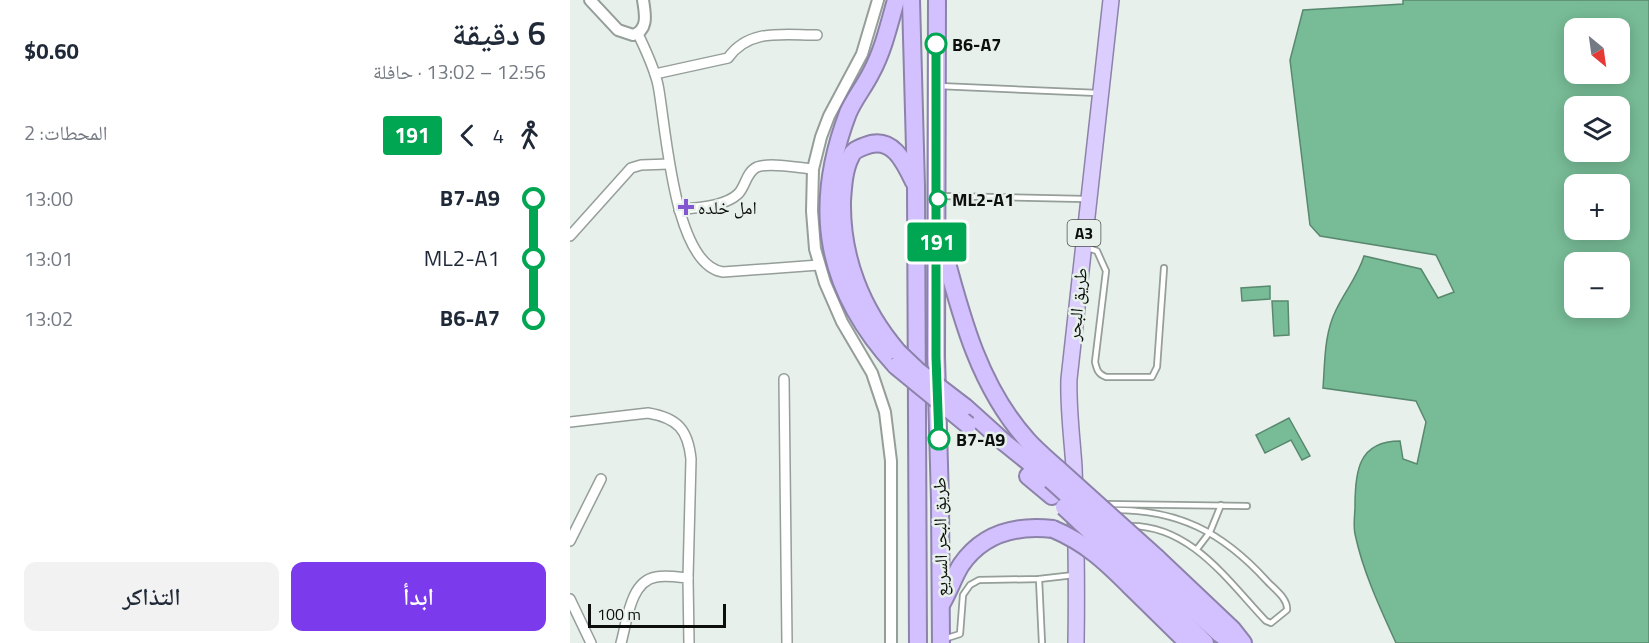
<!DOCTYPE html>
<html lang="ar">
<head>
<meta charset="utf-8">
<style>
  body { margin:0; font-family:"Titillium Web","Noto Naskh Arabic",sans-serif; background:#f2f2f3; color:#1f2937; direction:rtl; height:100vh; display:flex; flex-direction:column; font-size:22px; white-space:nowrap }
  * { box-sizing:border-box; margin:0 }
  p { font-size:20px; color:#747a83 }
  .icon { flex:none; width:33px; height:33px; fill:none; stroke:currentColor; stroke-width:2; stroke-linecap:round; stroke-linejoin:round }
  .map { position:relative; flex:1; overflow:hidden; direction:ltr }
  .drawer { display:flex; flex-direction:column; background:#fff; width:570px }
  .drawer>* { flex:none }
  .badge { padding:0 12px; border-radius:4px; font-size:21px; line-height:39px }
  .needle { width:39px; rotate:151deg }
  .tools { position:absolute; left:994px; top:18px; display:grid; gap:12px }
  .tools a { display:grid; place-items:center; width:66px; height:66px; border-radius:12px; background:#fff; box-shadow:0 3px 15px #0003; font-size:30px }
  .scale { position:absolute; left:18px; bottom:15px; width:138px; box-sizing:border-box; padding-left:6px; border:3px solid #0c0f0d; border-top:0; font-size:16px; line-height:21px; white-space:nowrap; color:#0c0f0d; -webkit-text-stroke:4px #e7f0ea; paint-order:stroke }
  .map>.badge { position:absolute; translate:-50% -50%; box-shadow:0 0 0 3px #fff }
  .legs { display:flex; align-items:center; gap:9px; height:66px; padding:0 24px; font-size:20px }
  .legs p { margin-inline-start:auto }
  .overview { display:flex; align-items:center; justify-content:space-between; height:102px; padding:0 24px }
  h1 { font-size:33px; font-weight:600; line-height:45px }
  .primary-button { display:flex; gap:12px; margin-top:auto; padding:12px 24px }
  .primary-button a { flex:1; height:69px; border-radius:12px; background:#7c3aed; color:#fff; font-size:24px; font-weight:600; line-height:69px; text-align:center }
  .primary-button a+a { background:#f2f2f3; color:#1f2937 }
  ul { padding:0 24px; list-style:none }
  li { display:flex; align-items:center; gap:21px; height:60px; font-size:22px }
  li i { display:grid; place-items:center; width:9px; height:100%; margin:0 8px; background:currentColor }
  li i::after { content:''; width:15px; height:15px; margin:-8px; border:4px solid; border-radius:50%; background:#fff }
  li p { margin-inline-start:auto }
  li:first-child i { background:linear-gradient(#0000 50%,currentColor 0) }
  li:last-child i { background:linear-gradient(currentColor 50%,#0000 0) }
  main { display:flex; flex:1; min-height:0 }
  .map>svg:first-child { display:block }
</style>
</head>
<body>
<main>
<div class="map">
<svg width="1079" height="643" viewBox="0 0 1079 643">
  <rect width="100%" height="100%" fill="#e7f0ea"/>
  <g fill="#78bc97" stroke="#58886e" stroke-width="1.5" fill-rule="evenodd">
    <path d="M833 0H1079V643H826C810 608 793 572 785 534 783 525 785 515 785 506 785 472 788 441 830 441L833 459 847 464 856 422 846 401 753 388C755 362 754 334 766 310 775 291 788 276 794 256L851 269 868 298 884 292 866 255 750 236 740 225 720 60 733 10 833 4ZM1050 28V74H1005V28ZM1050 106V152H1005V106ZM1005 184H1050V230H1005ZM1005 262H1050V308H1005Z"/>
    <path d="M700 286V299L672 301 671 288Z"/>
    <path d="M702 301H718L719 335 704 336Z"/>
    <path d="M719 418 740 456 732 460 721 440 695 453 686 435Z"/>
  </g>
  <g fill="none" stroke-linecap="round" stroke-linejoin="round">
    <g stroke="#959e99" stroke-width="8">
      <g id="service">
        <path d="M369 86 528 93"/>
        <path d="M370 196 515 199"/>
        <path d="M515 247 527 251 536 271 525 362C527 370 528 374 536 377H582L587 367 594 268"/>
        <path d="M535 504 677 506"/>
        <path d="M541 510C608 509 652 532 696 580 704 589 718 598 717 610L701 623 696 621C658 581 620 524 558 526"/>
        <path d="M627 549 640 532 651 505"/>
        <path d="M469 579 472 643"/>
        <path d="M374 639 390 634 393 595 400 585 409 580 469 579 504 575"/>
      </g>
    </g>
    <g stroke="#959e99" stroke-width="12">
      <g id="minor">
        <path d="M68 34C76 51 84 67 88 85 96 125 103 265 153 272L249 265"/>
        <path d="M85 74 158 58C179 28 214 35 247 35"/>
        <path d="M109 210C127 207 154 207 168 194 176 186 176 172 187 167 200 162 229 168 243 169"/>
        <path d="M0 236 61 168 71 165 99 164"/>
        <path d="M214 379 217 643"/>
        <path d="M0 422 78 413C108 418 118 430 121 459L118 578"/>
        <path d="M0 541 31 479"/>
        <path d="M0 599 21 643"/>
        <path d="M51 643C57 622 60 581 86 577 96 575 108 577 118 578L119 643"/>
      </g>
    </g>
    <g stroke="#959e99" stroke-width="14">
      <g id="tertiary">
        <path d="M20 0 48 30 63 35C79 30 75 13 73 0"/>
        <path d="M308 0 292 54 259 116 251 137 243 169 242 211 245 249 255 283 272 322 302 373 315 412 321 461V643"/>
      </g>
    </g>
    <g stroke="#8d83aa" stroke-width="18">
      <path id="trunk" d="M506 643C507 584 506 526 504 467 502 437 498 408 499 379L541 0"/>
    </g>
    <g stroke="#8d83aa" stroke-width="20">
      <g id="motorway">
        <path d="M326 0C319 25 313 51 301 73 294 87 284 99 278 113 241 210 256 290 326 366"/>
        <path d="M341 0 346 186 348 643"/>
        <path d="M367 0 366 357 370 501 371 643"/>
        <path d="M373 248C391 316 409 387 458 441 467 451 478 460 488 469"/>
        <path d="M328 352C291 309 271 257 272 201 273 186 274 169 281 156 283 150 290 148 295 146 322 135 334 161 344 182"/>
        <path d="M395 407 435 443 481 480"/>
        <path d="M458 476 482 496"/>
        <path d="M587 558 662 629 673 643"/>
        <path d="M578 568 650 634 663 643"/>
        <path d="M570 578 635 643"/>
        <path d="M560 586 618 643"/>
        <path d="M372 603C379 591 384 576 391 565 413 533 447 525 483 529"/>
      </g>
    </g>
    <use href="#service" stroke="#fff" stroke-width="4.5"/>
    <use href="#minor" stroke="#fff" stroke-width="9"/>
    <use href="#tertiary" stroke="#fff" stroke-width="10"/>
    <use href="#trunk" stroke="#dbcefe" stroke-width="15"/>
    <use href="#motorway" stroke="#d2c1fe" stroke-width="16"/>
    <g stroke="#8d83aa" stroke-width="20" stroke-linecap="butt">
      <g id="motorway-bridge">
        <path d="M328 352 348 371 395 407"/>
        <path d="M326 366 398 425"/>
        <path d="M488 469 587 558"/>
        <path d="M481 480 578 568"/>
        <path d="M494 507 570 578"/>
        <path d="M483 529C516 543 535 561 560 586"/>
      </g>
    </g>
    <use href="#motorway-bridge" stroke="#d2c1fe" stroke-width="16"/>
  </g>
  <g fill="none" stroke-linecap="round" stroke-linejoin="round">
    <g stroke="#fff" stroke-width="14">
      <path id="line-1" d="M366 44V357L369 439"/>
    </g>
    <use href="#line-1" stroke="#00a651" stroke-width="9"/>
  </g>
  <g fill="#fff" stroke="#00a651" stroke-width="3">
    <circle cx="366" cy="44" r="10"/>
    <circle cx="368" cy="199" r="8"/>
    <circle cx="369" cy="439" r="10"/>
  </g>
  <path fill="#8457d0" stroke="#e7f0ea" stroke-width="2" d="M113 198h6v6h6v6h-6v6h-6v-6h-6v-6h6z"/>
  <g text-anchor="middle" dominant-baseline="central" stroke-width="5" stroke-linejoin="round" paint-order="stroke">
    <rect fill="#e7f0ea" stroke="#4e524f" stroke-width="1.5" x="497.5" y="220" width="33" height="26" rx="4.5"/>
    <g font-size="16" font-weight="bold" fill="#0c0f0d">
      <text x="514" y="233">A3</text>
    </g>
    <g font-size="18" font-weight="bold" fill="#0c0f0d" stroke="#e7f0ea" text-anchor="start">
      <text x="382" y="44">B6-A7</text>
      <text x="382" y="199">ML2-A1</text>
      <text x="386" y="439">B7-A9</text>
    </g>
    <g font-size="18" fill="#0c0f0d" stroke="#e7f0ea" text-anchor="start">
      <text x="128" y="207">امل خلده</text>
    </g>
    <g font-size="18" fill="#0c0f0d" stroke="#e7f0ea">
      <text transform="translate(507 304) rotate(-84)">طريق البحر</text>
      <text transform="translate(370 537) rotate(-91)">طريق البحر السريع</text>
    </g>
  </g>
</svg>
<div class="tools">
<a><svg class="needle" viewBox="-14 -14 28 28"><path d="M0-13l5 13h-10z" fill="#e53935"/><path d="M0 13l5-13h-10z" fill="#747a83"/></svg></a>
<a><svg class="icon" aria-label="layers" viewBox="0 0 24 24"><path d="M12 4l9 5-9 5-9-5zM3 14l9 5 9-5"/></svg></a>
<a>+</a>
<a>−</a>
</div>
<div class="scale">100 m</div>
<b class="badge" style="left:367px;top:242px;background:#00a651;color:#fff">191</b>
</div>
<section class="drawer">
<div class="overview"><div><h1>6 دقيقة</h1><p>12:56 – 13:02 · حافلة</p></div><b>$0.60</b></div>
<div class="legs"><svg class="icon" aria-label="walk" viewBox="0 0 24 24"><circle cx="13" cy="4" r="2"/><path d="M13 8l-2 6 4 7M11 14l-3 7M7 12l3-4h3l4 4"/></svg>4<svg class="icon" aria-label="back" viewBox="0 0 24 24"><path d="M15 5l-7 7 7 7"/></svg><b class="badge" style="background:#00a651;color:#fff">191</b><p>المحطات: 2</p></div>
<ul>
<li><i style="color:#00a651"></i><b>B7-A9</b><p>13:00</p></li>
<li><i style="color:#00a651"></i><span>ML2-A1</span><p>13:01</p></li>
<li><i style="color:#00a651"></i><b>B6-A7</b><p>13:02</p></li>
</ul>
<div class="primary-button"><a>ابدأ</a><a>التذاكر</a></div>
</section>
</main>
</body>
</html>
